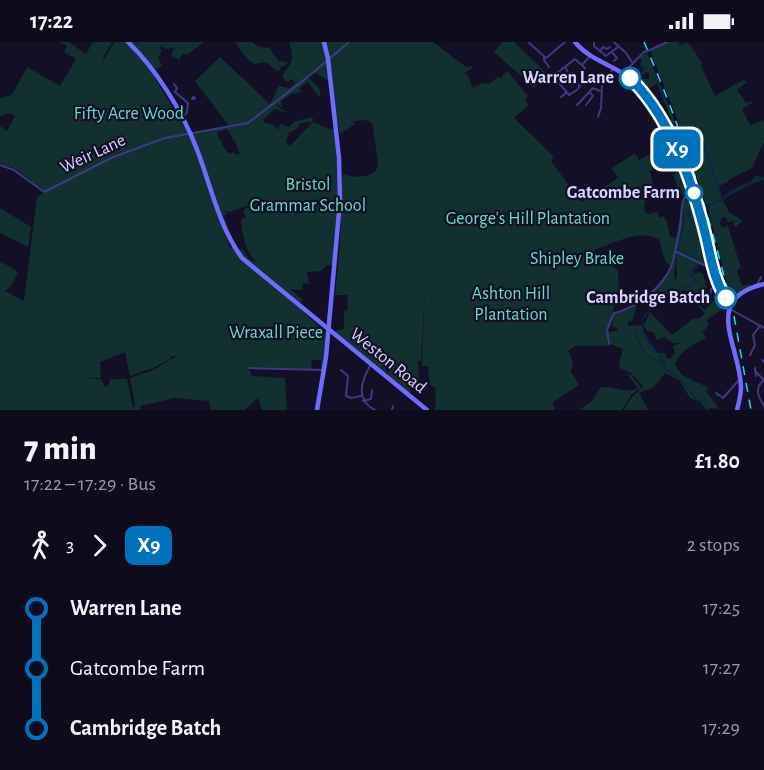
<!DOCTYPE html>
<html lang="en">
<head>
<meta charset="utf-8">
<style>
  body { margin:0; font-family:"Alegreya Sans",sans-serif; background:#171425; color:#f1f3f6; height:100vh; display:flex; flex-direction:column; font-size:22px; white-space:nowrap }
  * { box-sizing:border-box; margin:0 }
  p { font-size:20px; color:#9b9ba3 }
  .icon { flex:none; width:33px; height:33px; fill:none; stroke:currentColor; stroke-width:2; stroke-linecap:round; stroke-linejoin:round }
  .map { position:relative; height:368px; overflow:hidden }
  .panel { display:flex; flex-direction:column; background:#0e0b1c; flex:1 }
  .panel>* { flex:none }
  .badge { padding:0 12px; border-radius:9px; font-size:21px; line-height:39px }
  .map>.badge { position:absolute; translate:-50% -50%; box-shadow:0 0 0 3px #fff }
  .legs { display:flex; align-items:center; gap:9px; height:66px; padding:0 24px; font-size:20px }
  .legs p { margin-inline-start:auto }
  .headline { display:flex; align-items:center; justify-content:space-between; height:102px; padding:0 24px }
  h1 { font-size:33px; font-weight:800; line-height:45px }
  ul { padding:0 24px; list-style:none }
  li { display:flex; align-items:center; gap:21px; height:60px; font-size:22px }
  li i { display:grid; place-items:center; width:9px; height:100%; margin:0 8px; background:currentColor }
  li i::after { content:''; width:15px; height:15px; margin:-8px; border:4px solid; border-radius:50%; background:#0e0b1c }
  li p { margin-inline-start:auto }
  li:first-child i { background:linear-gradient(#0000 50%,currentColor 0) }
  li:last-child i { background:linear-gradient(currentColor 50%,#0000 0) }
  .status { display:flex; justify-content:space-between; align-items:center; height:42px; padding:0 30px; background:#0e0b1c; direction:ltr }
  .status svg { height:16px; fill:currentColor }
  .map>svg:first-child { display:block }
</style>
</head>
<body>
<div class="status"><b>17:22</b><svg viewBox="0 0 49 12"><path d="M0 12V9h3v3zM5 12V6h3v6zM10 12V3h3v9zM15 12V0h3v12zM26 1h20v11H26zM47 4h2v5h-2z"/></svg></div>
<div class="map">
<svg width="764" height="368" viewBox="0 0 764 368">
  <rect width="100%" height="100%" fill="#130f26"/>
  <g fill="#12302f" fill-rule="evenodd">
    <path d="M59 0H69L86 12 93 0H112L103 16 104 18 114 0H204L187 13 183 11 179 18 171 13 174 6 166 7 161 4 160 7 162 9 158 16 162 23 152 31 192 98 230 206 233 205 326 291 323 326 321 327V318H312L311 327 248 325 252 334 285 336 287 368H262L258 356 245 368H211L209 359 174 356 141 364 140 368H0V219L18 230 12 243 5 249 24 259 37 155 45 150 16 127 0 121V84L7 89 15 74 10 71 0 74V56L9 54 13 51 27 25 60 44 76 17 64 10 67 4ZM125 310 130 334 153 326 170 317 171 314H177L151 329 130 336 135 363 133 366 127 337H110L109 343 105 345 101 337H79L101 336 100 320Z"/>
    <path d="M235 0H252L257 4 269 6 279 19 288 20 284 25 282 23 278 30 266 20 254 22 247 17Z"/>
    <path d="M289 0H433L466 25 471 24 473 26 464 31 467 32 473 46 482 41 489 42 498 35 501 36 507 29 528 54 525 57 528 64 514 76 554 115 551 119 581 160 618 136 612 126 635 111 639 118 650 112 658 126 650 129 653 142 651 146 644 149 648 156 644 162 645 170 649 172 657 170 660 176 663 174 667 180 670 195 676 196 684 158 694 157 714 230 707 224 699 222 693 229 694 232 701 230C709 242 708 250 700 264L705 268 712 259 722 265 720 269 706 278 709 283 702 291 707 296C695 300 678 311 675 323L682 333 709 346 706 349 719 367 709 366V368H706L700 360 690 356 680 339 665 331 654 345 639 351 648 368H624L631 356 643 345 631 331 620 326 619 320 623 307 610 302 607 290 618 289 617 286 613 285 612 282 615 271 629 267 637 262 633 278 628 280V284L641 283 651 303 657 311H665L666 316 670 317 675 311 673 304 680 301H673L665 295 657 298 653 290 647 289 644 283 650 270 672 293 693 277 700 276 705 272 686 249H682L678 254 666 255 677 234 676 212 674 239 668 251 653 265 650 261 654 258 651 252 671 225 665 219 659 197C637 187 616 201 594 208L599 217 612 222 618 229 619 246 611 278 606 287 608 304H575L568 309 573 320 571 330 579 343 553 360 555 368H434L436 362 435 345 430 343 428 324H422V321L425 245 421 319H418L419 339 411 345 410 352 388 335V319H390V316L385 313 387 333 335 290 337 288 344 287V269L348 267 347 253H335L340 203 341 139 343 132C353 136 368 136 376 129L378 122 373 85 372 81 365 78 354 79 355 82 340 92 328 39 314 30 308 35 317 44 321 51 319 55 308 40 299 46 302 50 291 52 281 59 282 66 277 62 276 63 287 71 275 67 263 78 265 81 272 82 279 88V84L281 82 289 85 294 80 311 75 314 78 311 80 300 81 298 83 301 84 289 91 286 100 290 104 313 80C321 83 326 86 334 88L339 143 334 223H327L320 229 307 230 309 242 303 241 302 248 290 247 303 258 299 262 246 219 233 200 234 199 238 207H242L249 217 257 221C246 210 242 193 241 178L246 175 243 168 264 157 230 170 225 169 227 172 223 174 227 181 224 182 191 92 229 84 195 39 220 15 270 62 279 43 282 45 290 46 295 41 292 37 287 40 282 34C291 20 295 19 289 0ZM227 87 238 106 237 107 240 111 236 113 233 109V111L229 112 222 103V98L220 99 217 90Z"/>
    <path d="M502 0H514L547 32 534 46 494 10Z"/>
    <path d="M668 0H681L678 2 680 3 688 0 702 21 701 24 715 54 743 38 747 40 737 48 746 61 752 59V61L742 67 750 83 764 78V100L752 126 728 138V140L719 144 722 156 737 145 750 140 756 134 764 135V138C754 139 731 152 723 158L729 170 743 179 735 185 733 181 737 178 729 180 726 176 722 175 720 182 722 186 728 184 741 226 737 228 742 244 750 242 751 244 739 250 733 257H731L730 254 708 166 710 165 709 162 706 163 682 89 650 8Z"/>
    <path d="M647 10 681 95 704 164H700L684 116 685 113 657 41 647 48 648 53 647 54 634 37 625 30 631 23 641 37H649V31L646 30 643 33 641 31 647 24 643 27 640 22 642 20 640 15Z"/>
    <path d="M685 128 693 154C688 156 684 155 680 152L673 132Z"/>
    <path d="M0 166 31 185 28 205 0 191Z"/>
    <path d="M705 167 728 255 720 242 701 168Z"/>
    <path d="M627 332 631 333 641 346 632 352 622 368H579L593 358 600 346C613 342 624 353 638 346Z"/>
  </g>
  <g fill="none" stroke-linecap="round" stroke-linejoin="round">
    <g stroke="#0c2248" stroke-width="1.5">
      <path d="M700 91 722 158"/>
      <path d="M702 167 722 158 738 146 741 147 753 140V137L764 136"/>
      <path d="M697 168 689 173 683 174 684 182 677 208 696 217V226L691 228 690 232 694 234V240L686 247 680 245 679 249 674 252 670 248 664 250V254L652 261C651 268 644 272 643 278 640 304 664 308 665 326L679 336 696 357 706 361 708 368"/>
      <path d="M635 288C637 301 642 310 653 317 658 320 661 320 665 325"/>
    </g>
    <g stroke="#3d3a85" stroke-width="2">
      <path d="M528 0 546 16 565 0"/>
      <path d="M594 0V4L606 14 618 5"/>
      <path d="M614 0 626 11 632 20"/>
      <path d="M652 7 667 0"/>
      <path d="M600 9 603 5 607 7 610 5"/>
      <path d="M612 10 617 16 614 19"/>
      <path d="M544 15V18L549 25"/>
      <path d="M575 17 585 26 581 33 584 39 577 48 569 53 559 41 557 31Z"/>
      <path d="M582 23 590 14"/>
      <path d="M566 26 570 36 580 44"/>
      <path d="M623 31 644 10"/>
      <path d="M549 32 557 31"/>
      <path d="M174 42 177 46 175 50"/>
      <path d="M175 50 188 61 187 70 183 76"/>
      <path d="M193 55 195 56 194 57H192Z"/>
      <path d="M561 55 566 51"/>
      <path d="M577 63 593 46 600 49"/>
      <path d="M586 63 593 54 590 50"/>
      <path d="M598 75 601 66 602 43 613 27"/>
      <path d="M0 123 14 128 44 150 111 116 165 96 248 81 309 34 349 0"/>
      <path d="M675 209 710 226 714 233"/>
      <path d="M757 243 761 235"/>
      <path d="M707 258 710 255 711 247 719 243"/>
      <path d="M730 267 764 286"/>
      <path d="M609 302 607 288 614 271C636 266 662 246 671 225 674 217 679 192 680 184 682 173 680 167 684 156L694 155"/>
      <path d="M750 313 755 303 753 293 760 284"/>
      <path d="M762 318 764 320"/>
      <path d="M371 322C361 339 355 358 375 368"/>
      <path d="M249 326 324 328"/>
      <path d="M755 326 756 334"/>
      <path d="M341 328 348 334 346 354 351 356 361 354"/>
      <path d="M755 329 764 338"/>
      <path d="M764 338C754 346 758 354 764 364"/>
      <path d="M716 351 723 356 738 339"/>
      <path d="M363 359 371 357 372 348"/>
      <path d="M392 368 393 364"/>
    </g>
    <g stroke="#6f6bff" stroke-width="4.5">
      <path d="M128 0C156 27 182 69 196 105 211 143 218 183 242 216L427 368"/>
      <path d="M575 0C592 21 618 23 635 41 644 51 651 64 658 75 668 91 678 106 685 124 700 162 708 203 719 243L723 253 731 261"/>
      <path d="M317 368 326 315 340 159 339 116 328 17 324 0"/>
      <path d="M737 368C739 360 741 353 741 345 740 303 701 257 764 242"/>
    </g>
    <g stroke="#00e5ff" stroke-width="1.5" stroke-dasharray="9 8" stroke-linecap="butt">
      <path d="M644 0C679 81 708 165 728 251"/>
      <path d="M734 274 751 368"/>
    </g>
    <path stroke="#3d3a85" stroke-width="2" d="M644 10 652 7"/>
  </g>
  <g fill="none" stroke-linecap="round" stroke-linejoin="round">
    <g stroke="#fff" stroke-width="14">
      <path id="line-1" d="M630 36C668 73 691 136 704 187 710 209 713 238 726 256"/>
    </g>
    <use href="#line-1" stroke="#0072bc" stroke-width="9"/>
  </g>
  <g fill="#fff" stroke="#0072bc" stroke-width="3">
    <circle cx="630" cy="36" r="10"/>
    <circle cx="694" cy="151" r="8"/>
    <circle cx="726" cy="256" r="10"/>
  </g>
  <g text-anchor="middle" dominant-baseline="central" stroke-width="4.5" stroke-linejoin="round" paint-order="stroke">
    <g font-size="18" font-weight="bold" fill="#d9d4ff" stroke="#130f26" text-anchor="end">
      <text x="614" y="36">Warren Lane</text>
      <text x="680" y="151">Gatcombe Farm</text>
      <text x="710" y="256">Cambridge Batch</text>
    </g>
    <g font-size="18" fill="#5fe0c0" stroke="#130f26">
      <text x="129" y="72">Fifty Acre Wood</text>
      <text x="308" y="143">Bristol<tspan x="308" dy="21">Grammar School</tspan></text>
      <text x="528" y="177">George's Hill Plantation</text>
      <text x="577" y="217">Shipley Brake</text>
      <text x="511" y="252">Ashton Hill<tspan x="511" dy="21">Plantation</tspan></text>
      <text x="276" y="291">Wraxall Piece</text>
    </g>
    <g font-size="18" fill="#d9d4ff" stroke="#130f26">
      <text transform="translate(93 112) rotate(-25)">Weir Lane</text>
      <text transform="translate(388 319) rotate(39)">Weston Road</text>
    </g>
  </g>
</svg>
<b class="badge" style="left:677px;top:107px;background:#0072bc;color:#fff">X9</b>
</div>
<section class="panel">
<div class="headline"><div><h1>7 min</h1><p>17:22 – 17:29 · Bus</p></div><b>£1.80</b></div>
<div class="legs"><svg class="icon" aria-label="walk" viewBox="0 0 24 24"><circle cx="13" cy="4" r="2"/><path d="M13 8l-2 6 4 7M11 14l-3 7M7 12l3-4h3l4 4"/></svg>3<svg class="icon" aria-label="forward" viewBox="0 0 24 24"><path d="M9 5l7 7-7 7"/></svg><b class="badge" style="background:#0072bc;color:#fff">X9</b><p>2 stops</p></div>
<ul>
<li><i style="color:#0072bc"></i><b>Warren Lane</b><p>17:25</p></li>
<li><i style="color:#0072bc"></i><span>Gatcombe Farm</span><p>17:27</p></li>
<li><i style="color:#0072bc"></i><b>Cambridge Batch</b><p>17:29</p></li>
</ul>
</section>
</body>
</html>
